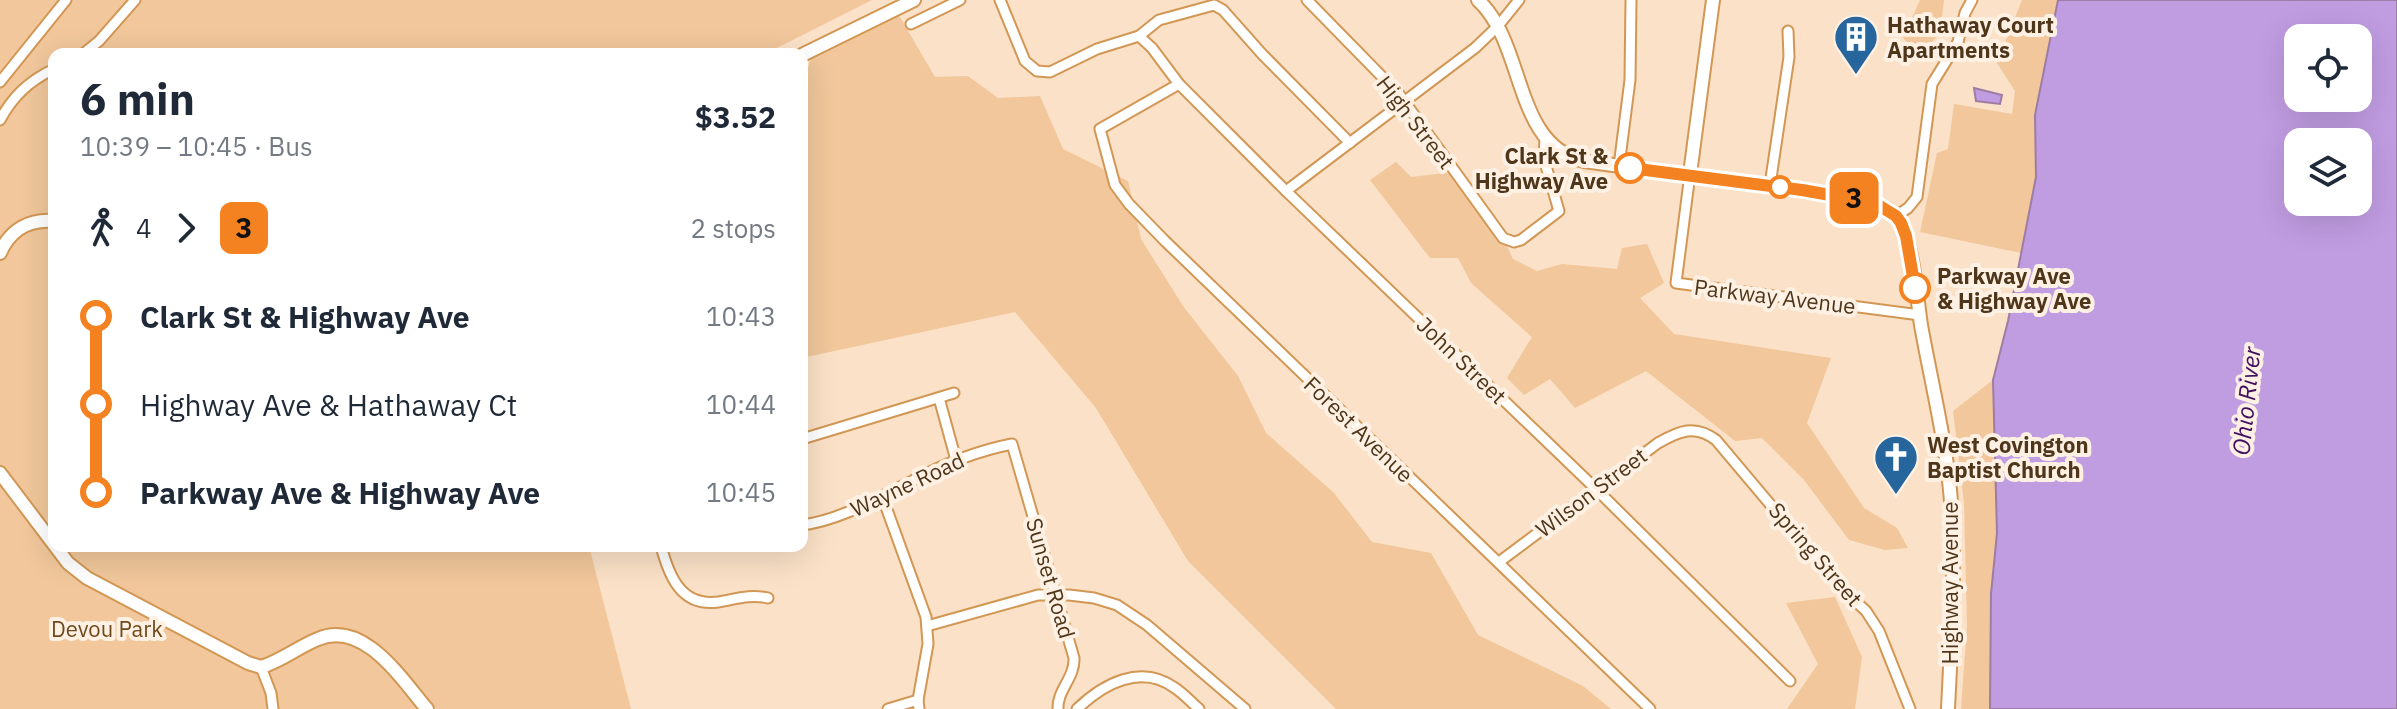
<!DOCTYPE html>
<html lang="en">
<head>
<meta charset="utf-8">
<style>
  body { margin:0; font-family:"IBM Plex Sans",sans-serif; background:#f2f2f3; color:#1f2937; height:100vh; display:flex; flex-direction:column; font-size:30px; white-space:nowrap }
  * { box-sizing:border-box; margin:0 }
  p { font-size:26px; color:#747a83 }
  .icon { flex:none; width:44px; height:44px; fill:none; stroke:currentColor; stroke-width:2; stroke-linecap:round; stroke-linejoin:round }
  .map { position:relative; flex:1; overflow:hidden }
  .drawer { position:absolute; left:48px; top:48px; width:760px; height:504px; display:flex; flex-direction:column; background:#fff; border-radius:16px; box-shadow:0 8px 32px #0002 }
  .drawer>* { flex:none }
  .badge { padding:0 16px; border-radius:12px; font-size:28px; line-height:52px }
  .tools { position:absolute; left:2284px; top:24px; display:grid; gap:16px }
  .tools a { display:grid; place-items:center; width:88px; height:88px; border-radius:16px; background:#fff; box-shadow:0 8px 32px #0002; font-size:40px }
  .map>.badge { position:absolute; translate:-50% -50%; box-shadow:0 0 0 4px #fff }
  .legs { display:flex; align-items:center; gap:12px; height:88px; padding:0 32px; font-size:26px }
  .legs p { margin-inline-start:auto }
  .head { display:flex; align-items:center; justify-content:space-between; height:136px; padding:0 32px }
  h1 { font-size:44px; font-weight:800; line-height:60px }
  ul { padding:0 32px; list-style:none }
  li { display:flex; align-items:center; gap:28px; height:88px; font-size:30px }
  li i { display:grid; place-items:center; width:12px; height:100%; margin:0 10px; background:currentColor }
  li i::after { content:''; width:20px; height:20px; margin:-10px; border:6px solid; border-radius:50%; background:#fff }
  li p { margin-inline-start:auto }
  li:first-child i { background:linear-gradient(#0000 50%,currentColor 0) }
  li:last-child i { background:linear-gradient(currentColor 50%,#0000 0) }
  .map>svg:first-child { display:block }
</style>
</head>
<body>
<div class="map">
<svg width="2397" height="709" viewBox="0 0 2397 709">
  <rect width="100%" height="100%" fill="#fae1c7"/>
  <g fill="#f1c79b">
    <path d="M0 0H872L765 54H54V546H589L631 709H0Z"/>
    <path d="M1920 0H1944L1940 34 1919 54 1903 38Z"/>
    <path d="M2022 0H2058L2035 115 2036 177 2021 253 1920 232 1937 153 1948 149 1954 104 2012 114 2015 91 1997 63Z"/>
    <path d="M897 12 935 77 968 76 998 98 1040 96 1063 149 1128 181 1141 239 1183 306 1238 376 1266 433 1334 493 1372 542 1431 553 1478 635 1583 686 1611 709H1336L1188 561 1096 408 1015 312 802 358V77L806 74 812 55Z"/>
    <path d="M1396 162 1411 177 1454 172 1503 238 1513 259 1537 271 1562 264 1617 269 1622 248 1647 244 1664 283 1640 298 1674 334 1831 358 1807 423 1864 508 1897 528 1908 548 1885 550 1849 540 1804 480 1762 438 1735 441 1646 371 1575 408 1550 379 1524 395 1507 378 1532 337 1471 283 1458 258H1430L1370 180Z"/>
    <path d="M1993 380 1997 533 1991 594 1990 709H1961L1967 626 1964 503 1953 411Z"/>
    <path d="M1835 597 1862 657 1855 709H1787L1818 664 1786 603Z"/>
  </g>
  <g fill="#c09ce1" stroke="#9e7da5" stroke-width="2" fill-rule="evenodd">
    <path d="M2058 0H2397V709H1990L1991 594 1997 533 1993 380 2008 321 2036 177 2035 115ZM2298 38H2358V98H2298ZM2298 142H2358V202H2298Z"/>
    <path d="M1974 88 2002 95 2000 104 1976 101Z"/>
  </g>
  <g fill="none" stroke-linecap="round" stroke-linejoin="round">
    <g stroke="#d29754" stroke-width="13">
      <g id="street">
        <path d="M1000 0 1025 61 1037 71 1050 72 1097 49 1139 36 1159 20 1214 5 1223 10 1262 54 1350 143"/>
        <path d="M1307 0 1399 94 1503 238 1514 242 1521 240 1559 211 1544 159 1545 138"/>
        <path d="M911 24 960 0"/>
        <path d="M1139 36 1152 48 1179 84 1286 191 1596 489 1790 681"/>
        <path d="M83 54 99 41 135 0"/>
        <path d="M0 82 66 0"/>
        <path d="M1179 84 1100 129 1115 185 1129 204 1165 241 1650 709"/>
        <path d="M0 120C13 96 29 81 54 69"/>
        <path d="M1619 166 1630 80 1631 0"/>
        <path d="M1690 174 1676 283 1920 315"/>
        <path d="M1770 185 1789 57 1788 31"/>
        <path d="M1286 191 1475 48 1498 26 1519 0"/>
        <path d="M1896 216 1908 208 1917 197 1932 84 1958 42 1965 13 1972 0"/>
        <path d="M939 398 956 460"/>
        <path d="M802 439 954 393"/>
        <path d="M882 496 926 617 928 644 918 700 919 709"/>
        <path d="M802 525C841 520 877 498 912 481 944 464 976 451 1012 444L1074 658C1075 678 1057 690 1058 709"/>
        <path d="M661 546C669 576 681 607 718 602 736 599 750 594 768 598"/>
        <path d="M1499 562 1658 443C1679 431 1695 424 1716 440L1839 586 1866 611 1879 631 1910 709"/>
        <path d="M927 626 1038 595H1069L1094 598 1117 605 1147 625 1245 709"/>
        <path d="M261 667 271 693 273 709"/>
        <path d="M888 709 918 700"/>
        <path d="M1077 709C1103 684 1141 663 1175 688 1184 694 1191 702 1199 709"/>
      </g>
    </g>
    <g stroke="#d29754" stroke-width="16">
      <g id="secondary">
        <path d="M1478 0C1526 44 1513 146 1584 161L1854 198C1871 202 1892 206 1901 223 1913 247 1917 298 1921 325 1932 387 1950 457 1952 519 1955 582 1951 646 1948 709"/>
        <path d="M802 55 914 0"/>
        <path d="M1690 174 1713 0"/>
        <path d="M0 253C10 230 29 219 54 221"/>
        <path d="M0 473 68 563 87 578 248 663 261 667C281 661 298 647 318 639 364 619 402 680 427 709"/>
      </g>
    </g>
    <use href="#street" stroke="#fff" stroke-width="9"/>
    <use href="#secondary" stroke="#fff" stroke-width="12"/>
  </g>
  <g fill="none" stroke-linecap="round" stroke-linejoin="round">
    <g stroke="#fff" stroke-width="18">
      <path id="line-1" d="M1630 168 1802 190 1875 203 1896 216 1901 223 1906 236 1915 288"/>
    </g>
    <use href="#line-1" stroke="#f58220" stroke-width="12"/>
  </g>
  <defs>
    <g id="building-pin" transform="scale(2.3)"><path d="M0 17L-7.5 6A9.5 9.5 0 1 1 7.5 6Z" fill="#27669d" stroke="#fef1e4"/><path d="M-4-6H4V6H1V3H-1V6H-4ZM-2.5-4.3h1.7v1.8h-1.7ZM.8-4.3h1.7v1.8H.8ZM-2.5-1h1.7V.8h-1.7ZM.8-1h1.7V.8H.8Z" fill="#fff"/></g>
    <g id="church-pin" transform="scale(2.3)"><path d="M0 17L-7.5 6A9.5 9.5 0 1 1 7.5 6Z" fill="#27669d" stroke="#fef1e4"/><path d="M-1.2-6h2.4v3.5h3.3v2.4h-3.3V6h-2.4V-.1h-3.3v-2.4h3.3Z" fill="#fff"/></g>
  </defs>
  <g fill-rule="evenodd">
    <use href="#building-pin" x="1856" y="37"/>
    <use href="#church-pin" x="1896" y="457"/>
  </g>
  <g fill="#fff" stroke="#f58220" stroke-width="4">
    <circle cx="1630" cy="168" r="14"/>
    <circle cx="1780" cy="187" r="10"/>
    <circle cx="1915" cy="288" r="14"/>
  </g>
  <g text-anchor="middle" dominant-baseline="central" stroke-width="8" stroke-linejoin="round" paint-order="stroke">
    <g font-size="22" font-weight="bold" fill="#4f361a" stroke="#fef1e4" text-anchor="start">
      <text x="1887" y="24">Hathaway Court<tspan x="1887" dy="25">Apartments</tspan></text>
      <text x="1927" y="444">West Covington<tspan x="1927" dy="25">Baptist Church</tspan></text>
    </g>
    <g font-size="22" fill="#4f361a" stroke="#fef1e4">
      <text transform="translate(1416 122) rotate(52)">High Street</text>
      <text transform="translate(1775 296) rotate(7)">Parkway Avenue</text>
      <text transform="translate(1462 360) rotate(44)">John Street</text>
      <text transform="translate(1359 429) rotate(44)">Forest Avenue</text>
      <text transform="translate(907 484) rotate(-25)">Wayne Road</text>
      <text transform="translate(1591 492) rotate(-37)">Wilson Street</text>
      <text transform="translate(1816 554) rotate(49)">Spring Street</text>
      <text transform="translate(1051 578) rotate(74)">Sunset Road</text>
      <text transform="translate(1949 583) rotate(-90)">Highway Avenue</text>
    </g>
    <g font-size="22" font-weight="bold" fill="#4f361a" stroke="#fef1e4" text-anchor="end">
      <text x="1608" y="155">Clark St &amp;<tspan x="1608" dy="25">Highway Ave</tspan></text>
      <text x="1937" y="275" text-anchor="start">Parkway Ave<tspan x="1937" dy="25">&amp; Highway Ave</tspan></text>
    </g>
    <g font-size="22" fill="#704a1b" stroke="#fef1e4">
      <text x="107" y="628">Devou Park</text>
    </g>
    <g font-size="24" font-style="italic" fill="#410e60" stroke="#fef1e4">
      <text transform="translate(2246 401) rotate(-84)">Ohio River</text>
    </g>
  </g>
</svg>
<div class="tools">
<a><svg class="icon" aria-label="locate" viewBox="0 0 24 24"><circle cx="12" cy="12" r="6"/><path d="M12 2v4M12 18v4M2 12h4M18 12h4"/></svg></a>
<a><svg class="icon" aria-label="layers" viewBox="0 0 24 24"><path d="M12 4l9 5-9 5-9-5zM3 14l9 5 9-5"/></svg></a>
</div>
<b class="badge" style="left:1854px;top:198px;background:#f58220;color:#111">3</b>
<section class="drawer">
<div class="head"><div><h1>6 min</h1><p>10:39 – 10:45 · Bus</p></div><b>$3.52</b></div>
<div class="legs"><svg class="icon" aria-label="walk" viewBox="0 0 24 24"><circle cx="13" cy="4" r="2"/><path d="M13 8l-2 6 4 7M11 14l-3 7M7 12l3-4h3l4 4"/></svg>4<svg class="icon" aria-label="forward" viewBox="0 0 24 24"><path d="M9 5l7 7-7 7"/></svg><b class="badge" style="background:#f58220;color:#111">3</b><p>2 stops</p></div>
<ul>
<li><i style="color:#f58220"></i><b>Clark St &amp; Highway Ave</b><p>10:43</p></li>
<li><i style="color:#f58220"></i><span>Highway Ave &amp; Hathaway Ct</span><p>10:44</p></li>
<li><i style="color:#f58220"></i><b>Parkway Ave &amp; Highway Ave</b><p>10:45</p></li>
</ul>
</section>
</div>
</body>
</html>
